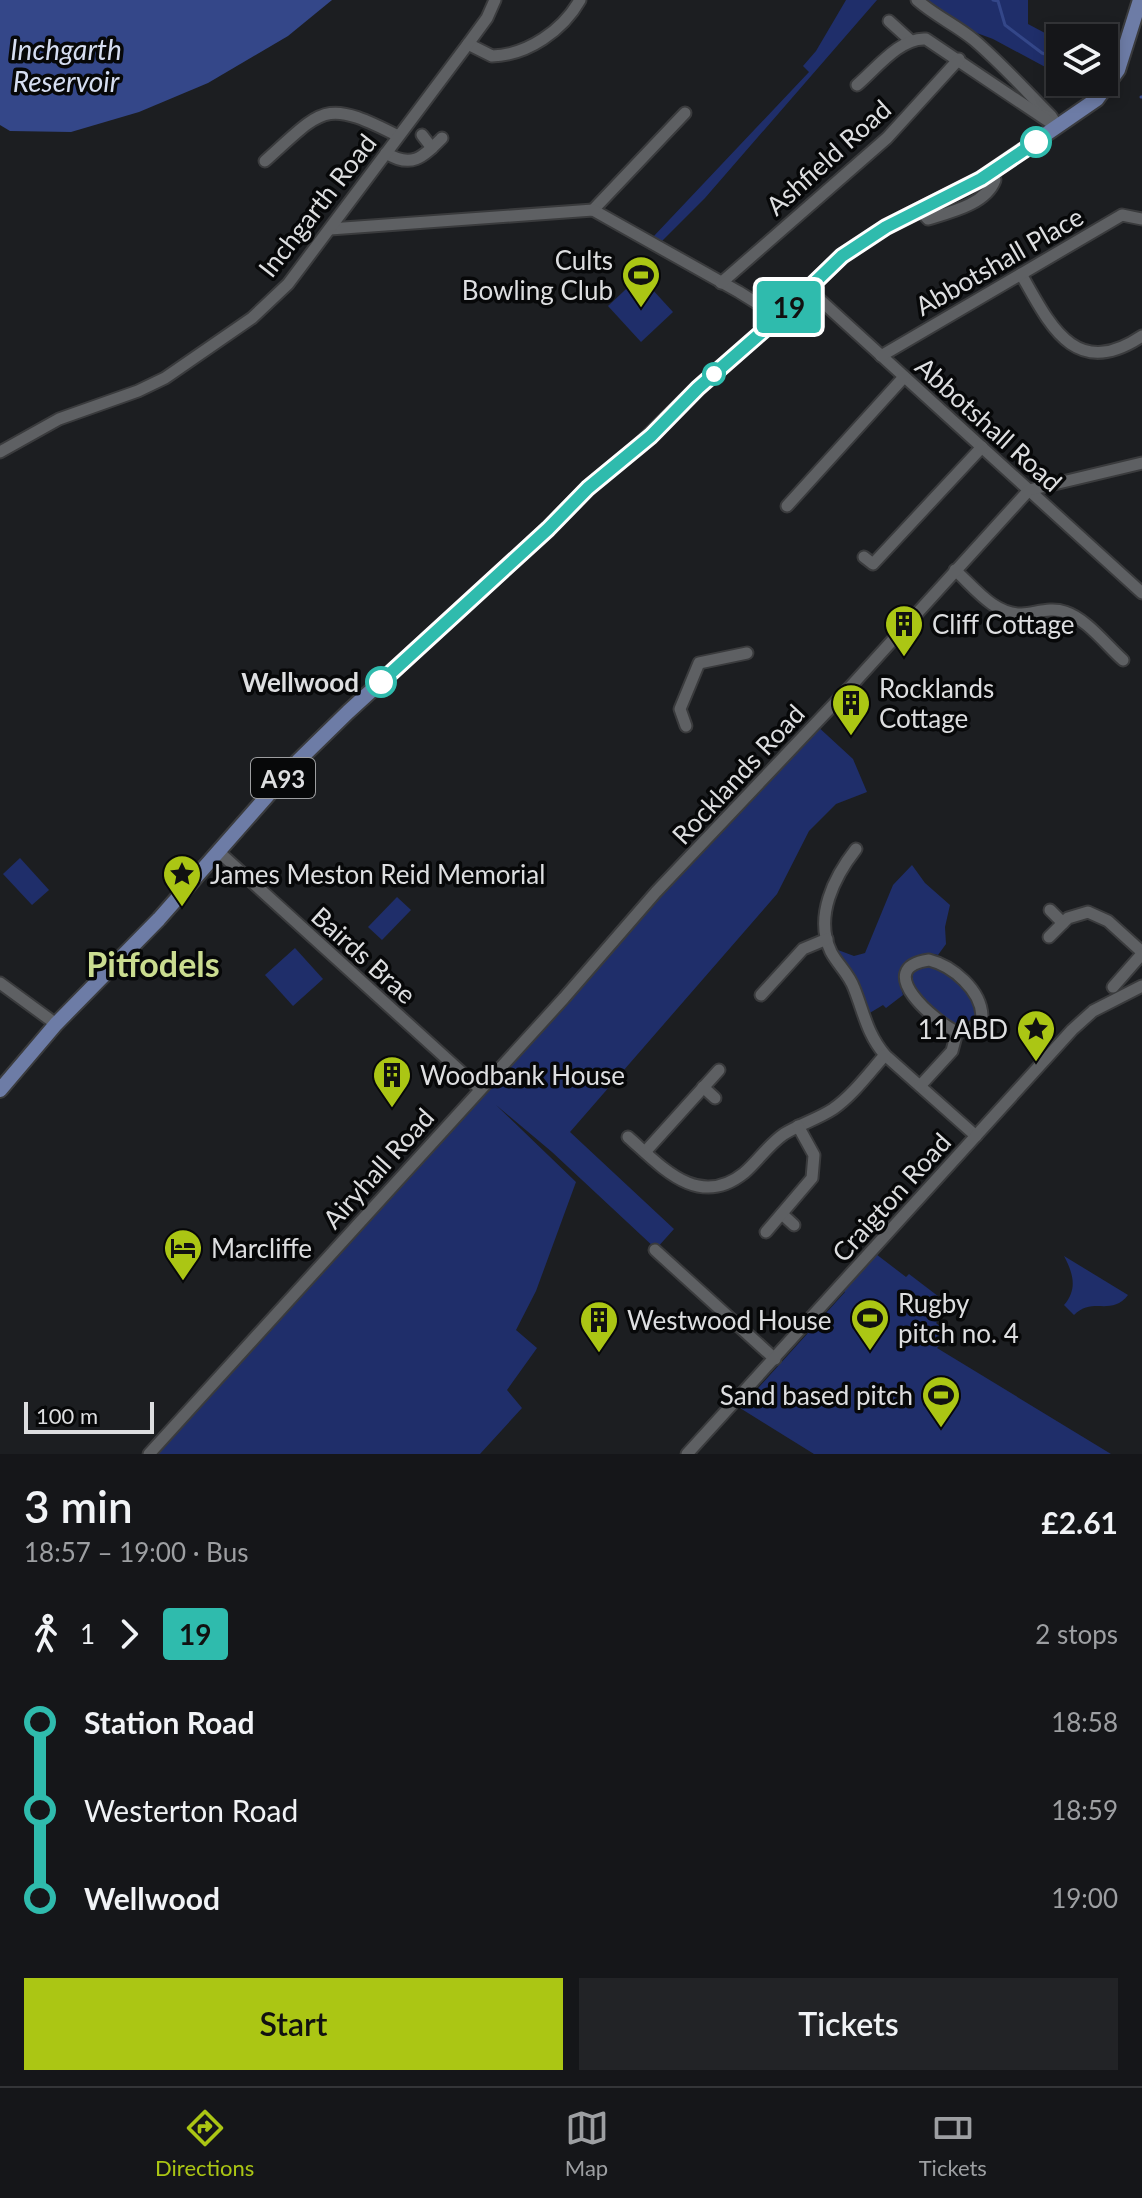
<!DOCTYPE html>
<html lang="en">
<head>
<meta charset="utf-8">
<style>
  body { margin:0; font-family:Lato,sans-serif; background:#222326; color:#f1f3f6; height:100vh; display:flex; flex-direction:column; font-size:30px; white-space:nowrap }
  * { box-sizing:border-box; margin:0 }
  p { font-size:26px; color:#9d9fa2 }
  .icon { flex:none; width:44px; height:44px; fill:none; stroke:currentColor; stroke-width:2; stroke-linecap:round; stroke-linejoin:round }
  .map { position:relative; height:1454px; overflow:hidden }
  .drawer { display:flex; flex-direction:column; background:#151619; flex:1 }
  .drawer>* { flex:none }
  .badge { padding:0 16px; border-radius:6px; font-size:28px; line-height:52px }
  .fabs { position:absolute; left:1046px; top:24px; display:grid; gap:16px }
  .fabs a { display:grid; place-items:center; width:72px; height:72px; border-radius:0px; background:#151619; box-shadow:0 4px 12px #0003,0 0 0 2px #343538; font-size:40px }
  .scale { position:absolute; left:24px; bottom:20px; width:130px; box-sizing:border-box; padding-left:8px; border:4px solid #dddee0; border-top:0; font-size:22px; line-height:28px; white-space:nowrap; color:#dddee0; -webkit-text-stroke:6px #070809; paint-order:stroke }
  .map>.badge { position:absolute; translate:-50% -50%; box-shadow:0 0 0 4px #fff }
  .legs { display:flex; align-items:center; gap:12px; height:88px; padding:0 24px; font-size:26px }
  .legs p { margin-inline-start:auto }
  .summary { display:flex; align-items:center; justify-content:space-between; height:136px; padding:0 24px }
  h1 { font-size:44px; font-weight:600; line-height:60px }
  .action { display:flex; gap:16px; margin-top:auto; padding:16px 24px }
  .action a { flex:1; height:92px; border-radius:0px; background:#abc614; color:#111; font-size:32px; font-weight:600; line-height:92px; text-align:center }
  .action a+a { background:#222326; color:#f1f3f6 }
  ul { padding:0 24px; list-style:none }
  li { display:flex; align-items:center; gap:28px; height:88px; font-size:30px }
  li i { display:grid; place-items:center; width:12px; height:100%; margin:0 10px; background:currentColor }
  li i::after { content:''; width:20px; height:20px; margin:-10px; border:6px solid; border-radius:50%; background:#151619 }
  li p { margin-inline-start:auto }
  li:first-child i { background:linear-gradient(#0000 50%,currentColor 0) }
  li:last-child i { background:linear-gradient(currentColor 50%,#0000 0) }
  .dock { display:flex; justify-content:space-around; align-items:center; height:112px; border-top:2px solid #343538; background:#151619; font-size:22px; color:#9d9fa2 }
  .dock a { display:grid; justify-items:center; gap:4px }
  .dock .active { color:#abc614 }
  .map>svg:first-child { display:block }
</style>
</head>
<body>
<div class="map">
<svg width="1142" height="1454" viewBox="0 0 1142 1454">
  <rect width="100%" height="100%" fill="#1c1e21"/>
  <g fill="#1f2e6a">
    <path d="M846 0H877L705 198 661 242 653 237 809 72 803 66 816 51Z"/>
    <path d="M922 0H1028V24L1060 41V75L993 39 966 29Z"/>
    <path d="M640 276 673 312 641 342 608 306Z"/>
    <path d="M815 724 853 759 867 792 836 804 809 831 777 894 570 1132 674 1229 656 1249 552 1152 496 1105 576 1182 536 1291 516 1330 537 1348 507 1390 522 1408 480 1454H146Z"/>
    <path d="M20 858 49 890 32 905 3 874Z"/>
    <path d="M912 865 925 883 950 905 945 927 946 944 938 955C911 947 896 971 903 995L886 1008 883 1005 868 1014 859 982 838 950 854 956 865 953 893 885Z"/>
    <path d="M397 897 411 910 382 940 368 927Z"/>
    <path d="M295 948 323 979 293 1006 265 975Z"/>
    <path d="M919 966C926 966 933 965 939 968 952 975 986 1000 976 1018 973 1023 965 1025 960 1027L939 1017 911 985 914 970Z"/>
    <path d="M872 1251 906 1277 909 1274 951 1306 936 1323 949 1334 937 1348 1111 1454H814L740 1408 845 1292 839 1287Z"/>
    <path d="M1064 1256 1128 1295C1111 1317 1093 1296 1074 1315L1064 1305C1078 1289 1073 1273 1064 1256Z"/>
  </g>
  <path fill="#344789" d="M0 0H332L288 36 208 83 139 112 71 132 10 131 0 125Z"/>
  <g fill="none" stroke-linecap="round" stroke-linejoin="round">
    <g stroke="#344789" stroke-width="3">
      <path d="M993 0 998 1 1005 25 1042 53 1060 59"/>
      <path d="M1141 97H1142"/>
    </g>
    <g stroke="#3a3b3d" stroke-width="15">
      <g id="minor">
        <path d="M917 0C935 16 956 25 974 40 1001 63 1026 91 1051 116L1056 124"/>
        <path d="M889 21 911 41"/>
        <path d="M468 44 492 56C528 55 563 30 580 0"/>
        <path d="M857 85C875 70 900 37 926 39L1057 127"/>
        <path d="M422 135 432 148"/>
        <path d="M386 153C412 169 423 157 442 138"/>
        <path d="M265 161C324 108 324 98 398 136"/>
        <path d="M593 210 685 113"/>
        <path d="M920 210 928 219C951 212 986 204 995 180L992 171"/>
        <path d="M330 229 593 210 739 292 779 317"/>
        <path d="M1021 274C1050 325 1075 381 1142 336"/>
        <path d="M721 283 887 138 959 59"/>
        <path d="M807 288 1142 593"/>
        <path d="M881 356 1122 215 1142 219"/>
        <path d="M0 452 59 419 138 391 165 378 252 318 288 284 468 44 487 18 495 0"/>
        <path d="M787 506 904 377"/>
        <path d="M864 557 873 564 982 447"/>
        <path d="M955 570C974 587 994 615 1022 614 1036 613 1051 607 1065 612 1087 619 1106 645 1123 660"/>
        <path d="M686 726 680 709 699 663 747 653"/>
        <path d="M856 849C834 877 814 917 831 952 838 965 849 974 854 988 864 1013 867 1034 885 1055L976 1136"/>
        <path d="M219 852 480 1089"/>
        <path d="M1050 910 1063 923"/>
        <path d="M1049 937 1068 918 1088 912 1108 921 1142 952"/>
        <path d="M0 983 56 1024"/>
        <path d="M1113 987 1142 954"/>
        <path d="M761 995 803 949 827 939"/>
        <path d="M920 1086 952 1051 957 1032C969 1031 977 1027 982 1016 981 990 953 966 929 960 871 968 935 1022 957 1032"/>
        <path d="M703 1087 715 1098"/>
        <path d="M628 1137C661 1166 698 1210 744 1173 758 1161 768 1145 784 1134 800 1124 818 1119 833 1109 853 1095 869 1073 885 1055"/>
        <path d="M645 1152 719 1070"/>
        <path d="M782 1214 794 1225"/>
        <path d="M766 1232 812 1178 814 1155 798 1126"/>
        <path d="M655 1250 775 1359"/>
        <path d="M149 1454 564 998 656 892 852 685 1029 490 1142 463"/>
        <path d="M687 1454 1072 1030 1093 1011 1142 986"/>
      </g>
    </g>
    <g stroke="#3a3b3d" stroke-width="18">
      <path id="major" d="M0 1090 56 1024 159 919 298 761 348 712 548 529 588 488 638 447 698 388 779 317 842 256 886 227 981 179 1097 99 1118 70 1140 0"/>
    </g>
    <use href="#minor" stroke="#5e6063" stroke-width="11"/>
    <use href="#major" stroke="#6d7ca6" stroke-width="14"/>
  </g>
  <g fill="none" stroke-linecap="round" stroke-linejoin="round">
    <g stroke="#fff" stroke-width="18">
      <path id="line-1" d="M381 682 548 529 588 488 651 436 698 388 779 317 842 256 886 227 981 179 1036 142"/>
    </g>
    <use href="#line-1" stroke="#2fbbad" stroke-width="12"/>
  </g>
  <defs>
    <g id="stadium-pin" transform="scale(2)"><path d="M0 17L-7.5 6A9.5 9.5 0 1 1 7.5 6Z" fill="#abc614" stroke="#070809"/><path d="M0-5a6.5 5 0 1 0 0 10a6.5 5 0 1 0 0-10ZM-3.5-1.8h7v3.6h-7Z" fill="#111"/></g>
    <g id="building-pin" transform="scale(2)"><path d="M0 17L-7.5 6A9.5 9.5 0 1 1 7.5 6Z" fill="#abc614" stroke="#070809"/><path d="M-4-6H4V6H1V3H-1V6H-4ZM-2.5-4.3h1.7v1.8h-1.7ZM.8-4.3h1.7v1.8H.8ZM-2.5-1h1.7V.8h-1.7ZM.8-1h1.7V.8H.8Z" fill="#111"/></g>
    <g id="sight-pin" transform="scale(2)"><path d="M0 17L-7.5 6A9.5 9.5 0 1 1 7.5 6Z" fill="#abc614" stroke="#070809"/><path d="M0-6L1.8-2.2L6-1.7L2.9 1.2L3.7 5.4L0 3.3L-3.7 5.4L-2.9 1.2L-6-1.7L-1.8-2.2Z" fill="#111"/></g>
    <g id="hotel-pin" transform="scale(2)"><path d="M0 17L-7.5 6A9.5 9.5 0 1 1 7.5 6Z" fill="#abc614" stroke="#070809"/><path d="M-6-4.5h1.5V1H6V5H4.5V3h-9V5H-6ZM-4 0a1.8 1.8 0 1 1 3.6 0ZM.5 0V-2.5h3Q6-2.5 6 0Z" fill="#111"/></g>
  </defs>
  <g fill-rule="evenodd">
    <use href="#stadium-pin" x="641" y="275"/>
    <use href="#building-pin" x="904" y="624"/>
    <use href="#building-pin" x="851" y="703"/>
    <use href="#sight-pin" x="182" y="874"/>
    <use href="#sight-pin" x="1036" y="1029"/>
    <use href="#building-pin" x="392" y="1075"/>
    <use href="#hotel-pin" x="183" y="1248"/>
    <use href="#stadium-pin" x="870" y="1318"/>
    <use href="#building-pin" x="599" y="1320"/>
    <use href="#stadium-pin" x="941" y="1395"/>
  </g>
  <g fill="#fff" stroke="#2fbbad" stroke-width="4">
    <circle cx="1036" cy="142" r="14"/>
    <circle cx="714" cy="374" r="10"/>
    <circle cx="381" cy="682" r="14"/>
  </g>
  <g text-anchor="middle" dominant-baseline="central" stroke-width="7" stroke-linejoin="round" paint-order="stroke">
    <rect fill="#070809" stroke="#9d9ea0" stroke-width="2" x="251" y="758" width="64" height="40" rx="6"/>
    <g font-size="24" font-weight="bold" fill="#dddee0">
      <text x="283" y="778">A93</text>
    </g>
    <g font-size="26" fill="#dddee0" stroke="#070809">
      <text transform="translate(828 157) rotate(-42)">Ashfield Road</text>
      <text transform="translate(317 205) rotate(-52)">Inchgarth Road</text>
      <text transform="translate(999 261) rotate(-30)">Abbotshall Place</text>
      <text transform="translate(989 424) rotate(42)">Abbotshall Road</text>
      <text transform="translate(738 774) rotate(-47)">Rocklands Road</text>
      <text transform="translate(364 955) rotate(42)">Bairds Brae</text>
      <text transform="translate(378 1168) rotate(-48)">Airyhall Road</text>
      <text transform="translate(891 1197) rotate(-48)">Craigton Road</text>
    </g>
    <g font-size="26" fill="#dddee0" stroke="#070809" text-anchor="start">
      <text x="613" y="260" text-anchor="end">Cults<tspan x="613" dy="30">Bowling Club</tspan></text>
      <text x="932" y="624">Cliff Cottage</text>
      <text x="879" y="688">Rocklands<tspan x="879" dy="30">Cottage</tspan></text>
      <text x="210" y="874">James Meston Reid Memorial</text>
      <text x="1008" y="1029" text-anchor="end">11 ABD</text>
      <text x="420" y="1075">Woodbank House</text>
      <text x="211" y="1248">Marcliffe</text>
      <text x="898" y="1303">Rugby<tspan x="898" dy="30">pitch no. 4</tspan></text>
      <text x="627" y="1320">Westwood House</text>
      <text x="913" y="1395" text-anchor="end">Sand based pitch</text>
    </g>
    <g font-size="26" font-weight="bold" fill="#dddee0" stroke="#070809" text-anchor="end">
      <text x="359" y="682">Wellwood</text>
    </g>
    <g font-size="28" font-style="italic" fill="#d6def1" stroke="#070809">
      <text x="66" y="49">Inchgarth<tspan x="66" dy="32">Reservoir</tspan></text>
    </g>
    <g font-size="34" font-weight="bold" fill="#cadc90" stroke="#070809">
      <text x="153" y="963">Pitfodels</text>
    </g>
  </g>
</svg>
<div class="fabs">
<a><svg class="icon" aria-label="layers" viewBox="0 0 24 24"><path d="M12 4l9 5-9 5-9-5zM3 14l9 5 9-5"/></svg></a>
</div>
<div class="scale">100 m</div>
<b class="badge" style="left:789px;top:307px;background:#2fbbad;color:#111">19</b>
</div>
<section class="drawer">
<div class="summary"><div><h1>3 min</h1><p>18:57 – 19:00 · Bus</p></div><b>£2.61</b></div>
<div class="legs"><svg class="icon" aria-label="walk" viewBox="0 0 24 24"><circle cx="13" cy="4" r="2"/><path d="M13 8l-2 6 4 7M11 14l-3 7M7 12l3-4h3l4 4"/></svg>1<svg class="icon" aria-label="forward" viewBox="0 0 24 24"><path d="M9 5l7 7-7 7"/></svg><b class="badge" style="background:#2fbbad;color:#111">19</b><p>2 stops</p></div>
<ul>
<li><i style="color:#2fbbad"></i><b>Station Road</b><p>18:58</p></li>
<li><i style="color:#2fbbad"></i><span>Westerton Road</span><p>18:59</p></li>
<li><i style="color:#2fbbad"></i><b>Wellwood</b><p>19:00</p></li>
</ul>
<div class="action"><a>Start</a><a>Tickets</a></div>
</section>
<nav class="dock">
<a class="active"><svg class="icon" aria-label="directions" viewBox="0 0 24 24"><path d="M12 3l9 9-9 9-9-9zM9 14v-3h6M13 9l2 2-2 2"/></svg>Directions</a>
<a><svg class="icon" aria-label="map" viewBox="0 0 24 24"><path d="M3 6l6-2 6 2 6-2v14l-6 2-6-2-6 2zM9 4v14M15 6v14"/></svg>Map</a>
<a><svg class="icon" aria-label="tickets" viewBox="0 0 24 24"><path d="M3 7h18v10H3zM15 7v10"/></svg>Tickets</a>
</nav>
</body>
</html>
